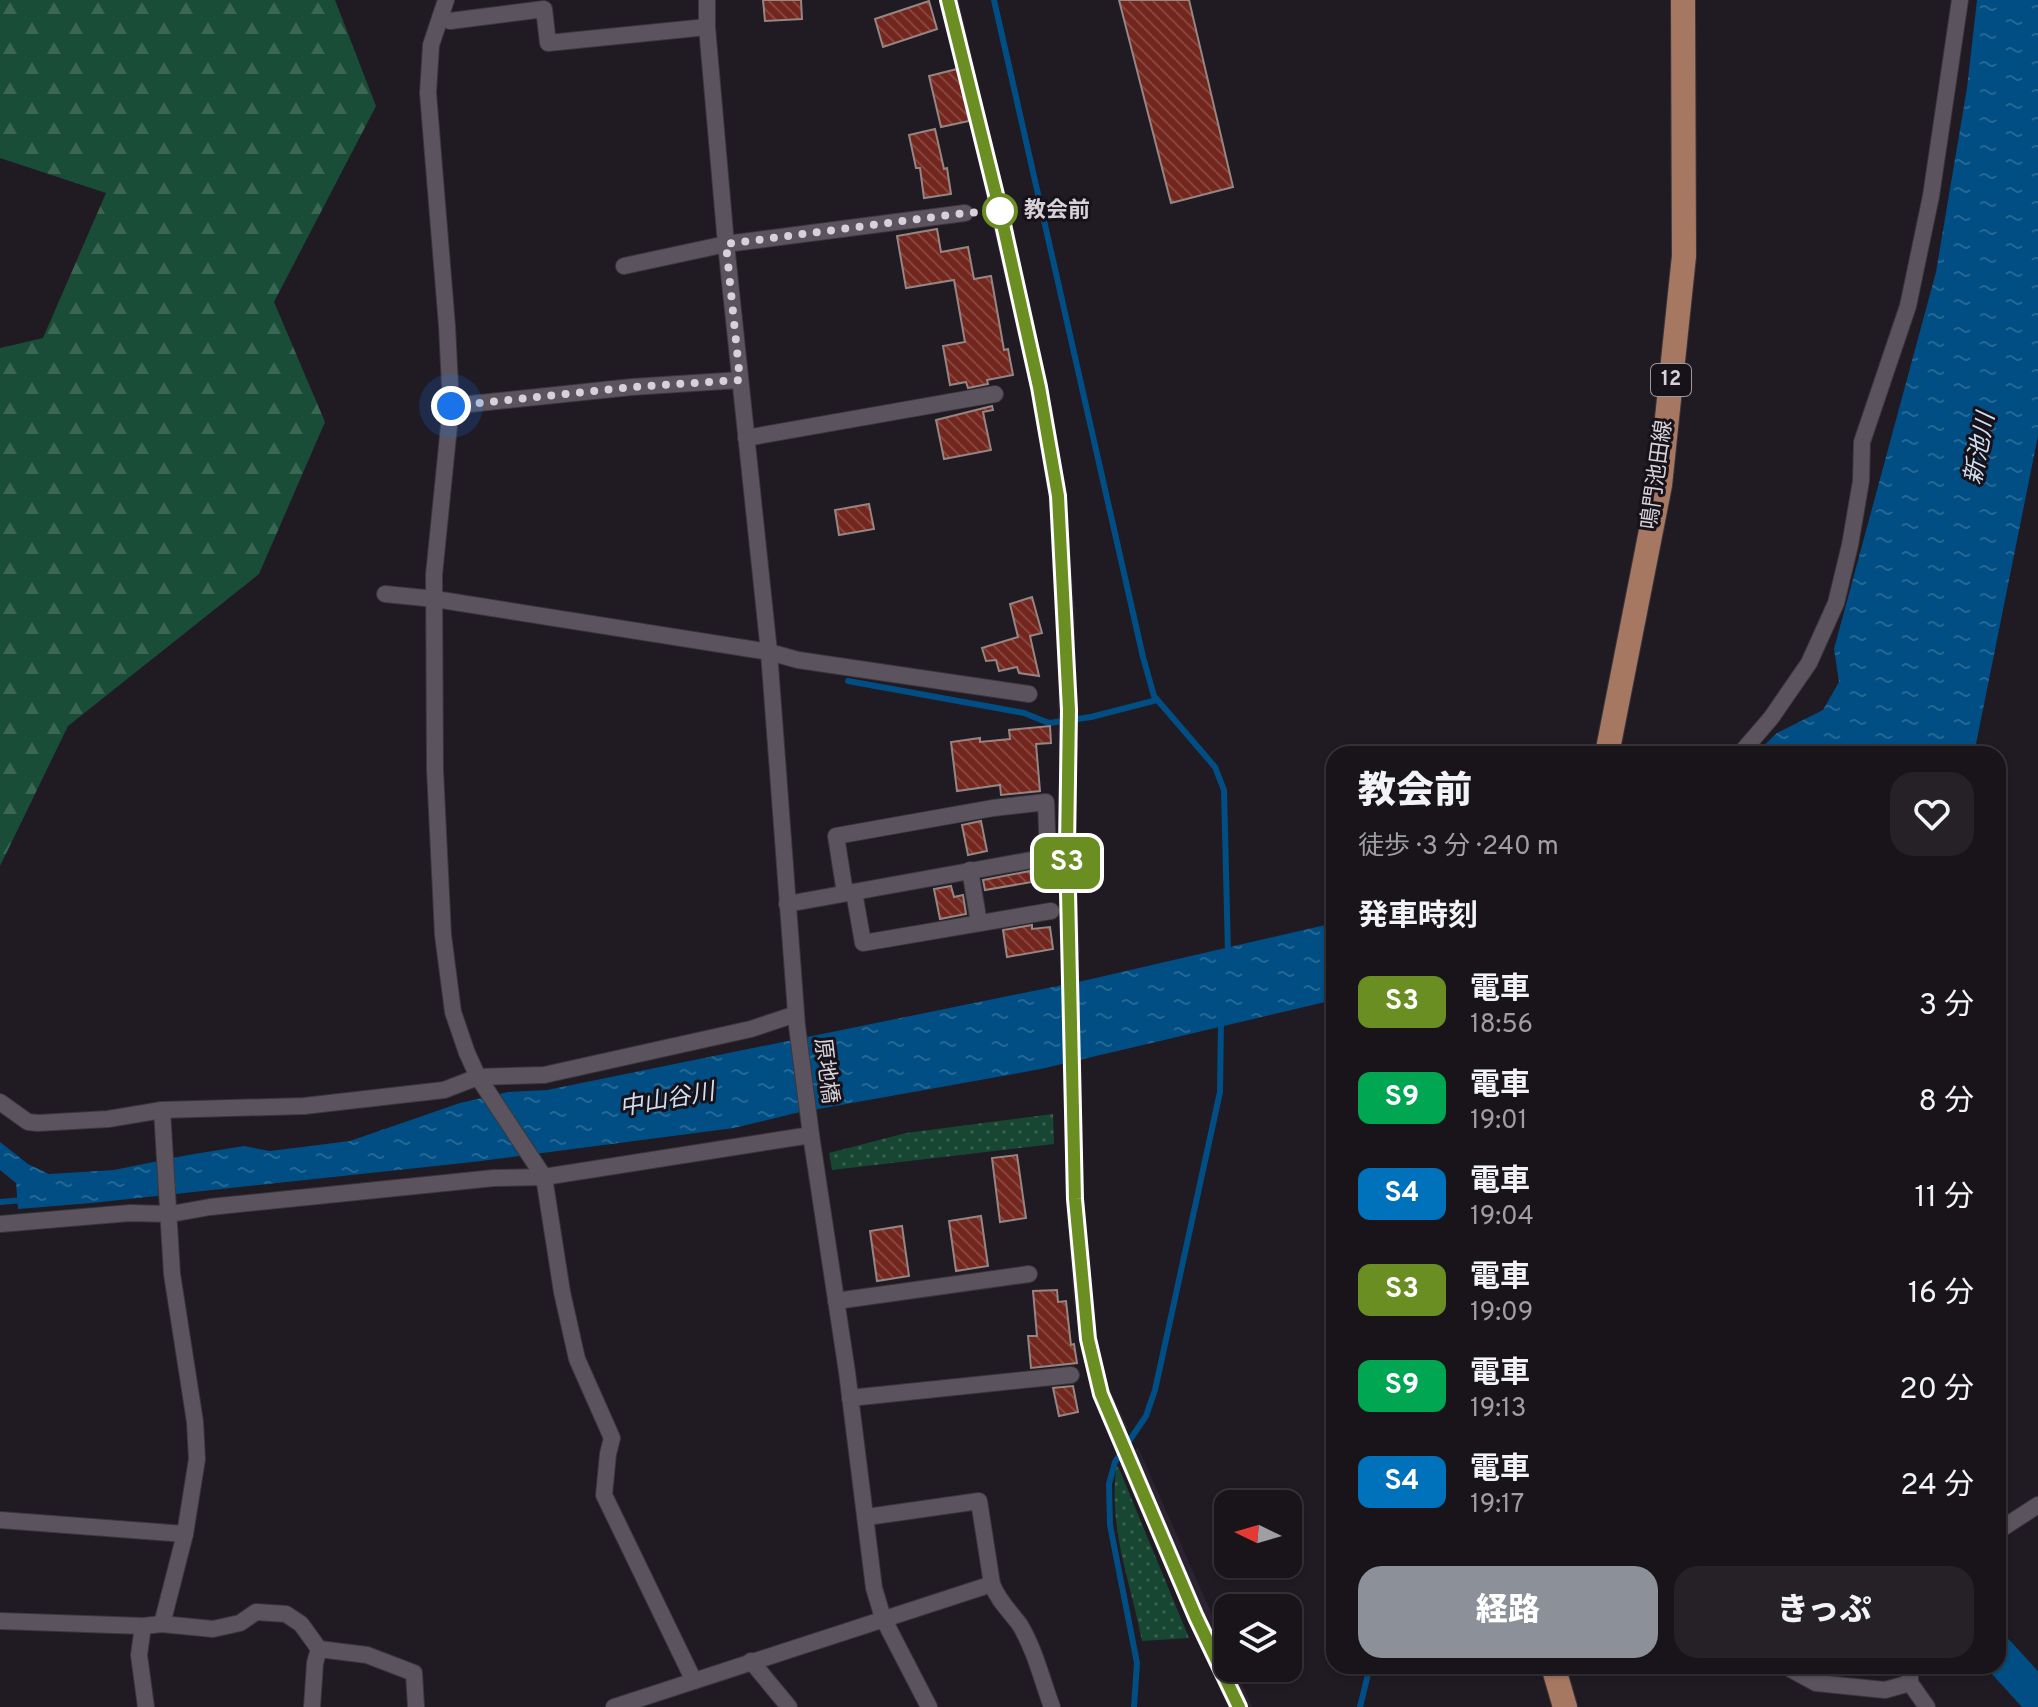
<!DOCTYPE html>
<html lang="ja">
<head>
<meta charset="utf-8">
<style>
  body { margin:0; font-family:Overpass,"Noto Sans JP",sans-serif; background:#252127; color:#f1f3f6; height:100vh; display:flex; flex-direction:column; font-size:30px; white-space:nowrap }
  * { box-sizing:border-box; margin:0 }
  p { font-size:26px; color:#9f9ea2 }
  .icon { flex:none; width:44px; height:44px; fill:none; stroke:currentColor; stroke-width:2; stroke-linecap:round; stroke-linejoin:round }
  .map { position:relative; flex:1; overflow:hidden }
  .side { position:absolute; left:1326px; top:746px; width:680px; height:928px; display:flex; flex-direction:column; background:#18141a; border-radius:24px; box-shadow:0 2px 6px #0004,0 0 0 2px #363339 }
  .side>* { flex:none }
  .badge { padding:0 16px; border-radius:12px; font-size:28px; line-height:52px }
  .needle { width:52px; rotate:275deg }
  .buttons { position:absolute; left:1214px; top:1490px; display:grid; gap:16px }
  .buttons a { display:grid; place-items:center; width:88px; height:88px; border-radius:16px; background:#18141a; box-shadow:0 2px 6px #0004,0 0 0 2px #363339; font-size:40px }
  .you { position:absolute; width:40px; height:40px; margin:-20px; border:6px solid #fff; border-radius:50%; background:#1a73e8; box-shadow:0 0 0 12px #1a73e833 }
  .map>.badge { position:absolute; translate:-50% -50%; box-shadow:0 0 0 4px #fff }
  h2 { padding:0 32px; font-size:30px; line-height:72px }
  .round { display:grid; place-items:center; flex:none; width:84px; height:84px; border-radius:24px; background:#252127 }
  .summary { display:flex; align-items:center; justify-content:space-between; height:136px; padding:0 32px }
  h1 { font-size:38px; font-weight:800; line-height:60px }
  .action { display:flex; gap:16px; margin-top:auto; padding:16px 32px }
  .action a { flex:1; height:92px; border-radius:24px; background:#8c9099; color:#fff; font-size:32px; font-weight:800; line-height:92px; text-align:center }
  .action a+a { background:#252127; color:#f1f3f6 }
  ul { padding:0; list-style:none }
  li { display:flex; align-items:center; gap:24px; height:96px; padding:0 32px }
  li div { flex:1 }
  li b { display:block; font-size:30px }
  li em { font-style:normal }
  li .badge { min-width:88px; font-weight:700; text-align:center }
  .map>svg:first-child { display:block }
</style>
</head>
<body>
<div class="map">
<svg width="2038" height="1707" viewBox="0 0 2038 1707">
  <defs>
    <pattern id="grass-dots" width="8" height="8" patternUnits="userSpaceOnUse" patternTransform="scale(2)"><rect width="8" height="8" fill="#174732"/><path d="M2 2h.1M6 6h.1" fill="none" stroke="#38614f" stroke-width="1.8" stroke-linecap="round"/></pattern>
    <pattern id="forest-firs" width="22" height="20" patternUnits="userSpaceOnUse" patternTransform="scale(2)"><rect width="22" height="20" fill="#194d37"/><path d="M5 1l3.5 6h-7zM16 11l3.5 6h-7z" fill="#3a6653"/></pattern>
    <pattern id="water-ripples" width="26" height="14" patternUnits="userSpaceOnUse" patternTransform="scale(2)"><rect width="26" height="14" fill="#004e83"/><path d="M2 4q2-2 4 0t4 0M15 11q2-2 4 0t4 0" fill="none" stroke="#246794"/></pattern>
    <pattern id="building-back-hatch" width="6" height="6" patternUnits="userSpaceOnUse" patternTransform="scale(2)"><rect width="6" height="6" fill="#73261d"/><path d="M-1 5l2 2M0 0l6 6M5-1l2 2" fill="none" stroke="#86453d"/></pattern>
  </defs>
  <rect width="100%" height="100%" fill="#201a23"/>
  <g fill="#2b2330">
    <path d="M941 0H959L1048 384 1066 496 1075 612 1076 848 1080 953 1061 956 1057 611 1048 496 1030 389Z"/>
    <path d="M1081 1075 1083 1198 1090 1291 1096 1337 1109 1388 1128 1428 1112 1442 1094 1396 1079 1342 1073 1294 1066 1201 1063 1079Z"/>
    <path d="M1138 1447 1228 1651V1668H1235L1252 1707H1228L1188 1621 1120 1464Z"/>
  </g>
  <g fill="url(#grass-dots)">
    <path d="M1053 1114 1054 1144 832 1170 829 1153 906 1133Z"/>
    <path d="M1118 1466 1189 1638 1142 1641C1130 1579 1109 1533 1116 1468Z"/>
  </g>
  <path fill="url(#forest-firs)" d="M0 0H335L376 106 274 302 325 422 259 574 68 726 0 866V348L43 338 106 193 0 158Z"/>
  <g fill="url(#water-ripples)">
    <path d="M1977 0H2038V436L1974 754H1755L1777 733 1823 710 1839 682 1834 649 1936 272 1967 88Z"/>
    <path d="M1334 923V1000L1041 1069 796 1113 734 1128 473 1162 92 1203 18 1209 16 1183 0 1170V1142L28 1164 49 1174 114 1170 188 1155 244 1146 270 1151 350 1141 460 1103 508 1092 547 1090 1087 980Z"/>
  </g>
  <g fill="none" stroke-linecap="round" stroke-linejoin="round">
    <g stroke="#004e83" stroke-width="6">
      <path d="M994 0 1143 657 1154 696 1215 767 1224 790 1228 954"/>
      <path d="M848 681 1024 713 1049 723 1091 717 1157 700"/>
      <path d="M0 1202 24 1200"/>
      <path d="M1134 1707 1137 1663 1110 1525 1109 1484 1115 1462 1146 1416 1155 1390 1220 1092 1221 1020"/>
      <path d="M1360 1707 1370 1666"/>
    </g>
    <path stroke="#004e83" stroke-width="36" d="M1998 1654 2038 1698"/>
  </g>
  <g fill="url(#building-back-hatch)" stroke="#958683" stroke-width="2">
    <path d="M763 0H801L802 19 765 21Z"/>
    <path d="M1119 0H1189L1233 187 1171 203Z"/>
    <path d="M929 1 937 29 883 47 875 19Z"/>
    <path d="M957 69 969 121 941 127 929 76Z"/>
    <path d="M935 129 944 169 947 168 951 194 924 198 920 168H916L909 135Z"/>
    <path d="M937 229 941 252 968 247 974 279 991 276 1004 350 1008 349 1013 375 987 380 988 384 968 388 966 382 950 385 943 346 965 342 954 280 906 288 897 236Z"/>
    <path d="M992 406 993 410 983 412 991 450 944 459 936 420Z"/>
    <path d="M869 504 874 529 839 535 835 510Z"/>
    <path d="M1032 597 1042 633 1030 636 1039 676 1019 673 1017 667 999 671 996 660 986 661 982 648 1018 637 1010 604Z"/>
    <path d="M1050 726 1051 743 1036 744 1040 791 1001 795 1000 785 957 791 951 742 980 738V742L1010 739 1009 730Z"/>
    <path d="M981 821 987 851 968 855 962 825Z"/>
    <path d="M1030 871 1032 882 985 890 983 880Z"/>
    <path d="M951 886 954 897 963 895 966 914 940 919 934 889Z"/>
    <path d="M1032 925V929L1050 927 1053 949 1007 957 1003 930Z"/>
    <path d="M1017 1155 1026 1218 1000 1222 992 1158Z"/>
    <path d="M981 1216 988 1266 956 1271 949 1221Z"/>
    <path d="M902 1226 909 1276 877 1281 870 1231Z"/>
    <path d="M1057 1290 1058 1302 1066 1301 1071 1345 1074 1344 1077 1363 1031 1368 1028 1336H1037L1033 1291Z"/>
    <path d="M1073 1386 1078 1412 1059 1416 1053 1388Z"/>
  </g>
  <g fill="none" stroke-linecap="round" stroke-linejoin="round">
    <g stroke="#3b363d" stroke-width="18">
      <g id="street">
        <path d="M446 0 431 45 428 93 447 326 451 406 434 575 435 770 443 935 453 1012 467 1053 478 1077 544 1177 562 1292 577 1359 612 1438 608 1454 604 1495 694 1681"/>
        <path d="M707 0V27L726 244 769 652 797 1026 811 1135 847 1372 874 1588 883 1618 929 1707"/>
        <path d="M440 18 450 21 544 9 548 43 707 27"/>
        <path d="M624 266 726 244 965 213"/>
        <path d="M451 406 632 387 740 380"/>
        <path d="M746 438 995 394"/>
        <path d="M385 594 435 599 769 652 798 660 1029 694"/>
        <path d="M1740 754 1771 718 1809 663 1836 603 1850 545 1861 481 1862 442 1908 306 1931 196 1960 0"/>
        <path d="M970 870 979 923"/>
        <path d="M854 892 863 943 1051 911"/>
        <path d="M787 904 1048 857 1046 802 993 808 836 836 845 893"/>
        <path d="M0 1102 28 1122 38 1123 108 1119 162 1110 304 1106 444 1090 478 1077 544 1075 751 1029 796 1014"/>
        <path d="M0 1224 130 1213 171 1214 210 1207 494 1178 544 1177 811 1135"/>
        <path d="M836 1301 1029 1274"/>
        <path d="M850 1398 1071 1375"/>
        <path d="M867 1517 979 1501 992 1584C998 1601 1010 1611 1020 1625 1035 1650 1042 1680 1052 1707"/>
        <path d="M0 1520 185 1534"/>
        <path d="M1998 1531 2038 1505"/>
        <path d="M0 1621 143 1626 162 1624 213 1629 240 1623 256 1612 286 1614 301 1624 319 1649 367 1655 414 1673 416 1707"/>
        <path d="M162 1624 185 1534 197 1459 195 1422 172 1274 162 1110"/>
        <path d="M143 1626 139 1655 146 1707"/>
        <path d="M751 1661 789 1707"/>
        <path d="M1785 1666 1816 1683 1885 1690 1910 1683"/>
        <path d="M1910 1666V1683L1927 1707"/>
        <path d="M312 1707 315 1663 319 1649"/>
        <path d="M614 1707 992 1584"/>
      </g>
    </g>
    <g stroke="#3b363d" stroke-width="26">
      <g id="primary">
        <path d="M1607 754 1660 485 1684 256 1683 0"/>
        <path d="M1553 1666 1565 1707"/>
      </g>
    </g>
    <use href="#street" stroke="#5b535e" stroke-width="16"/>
    <use href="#primary" stroke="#a77861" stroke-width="24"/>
    <g stroke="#8c878e" stroke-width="9">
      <path id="rail" d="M949 0 1000 211 1039 387 1058 496 1069 710 1067 848 1075 1199 1088 1339 1101 1394 1196 1617 1239 1707"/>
    </g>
    <use href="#rail" stroke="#171119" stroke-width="6" stroke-dasharray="18" stroke-linecap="butt"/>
  </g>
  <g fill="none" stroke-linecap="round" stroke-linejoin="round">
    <g stroke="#fff" stroke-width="18">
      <path id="line" d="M948 0 1000 211 1039 387 1058 496 1069 710 1067 848 1075 1199 1088 1339 1101 1394 1196 1617 1239 1707"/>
    </g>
    <use href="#line" stroke="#6b8e23" stroke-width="12"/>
    <path stroke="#d6d2d8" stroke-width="8" stroke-dasharray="0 14.4" d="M451 406 632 387 740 380 726 244 965 213 1000 211"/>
  </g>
  <circle fill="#fff" stroke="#6b8e23" stroke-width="4" cx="1000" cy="211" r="16"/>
  <g text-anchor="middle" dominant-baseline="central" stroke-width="6" stroke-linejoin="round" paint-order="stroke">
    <rect fill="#171119" stroke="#9d989f" stroke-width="2" x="1651" y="364" width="40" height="32" rx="6"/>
    <g font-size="20" font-weight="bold" fill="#d6d2d8">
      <text x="1671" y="380">12</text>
    </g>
    <g font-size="22" font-weight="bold" fill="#d6d2d8" stroke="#171119" text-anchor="start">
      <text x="1024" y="211">教会前</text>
    </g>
    <g font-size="22" fill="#d6d2d8" stroke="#171119">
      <text transform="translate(1658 475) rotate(-82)">鳴門池田線</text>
      <text transform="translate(825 1071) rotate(83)">原地橋</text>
    </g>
    <g font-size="24" font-style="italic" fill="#cedfef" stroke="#171119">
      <text transform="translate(1981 449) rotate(-79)">新池川</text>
      <text transform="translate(667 1101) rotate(-10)">中山谷川</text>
    </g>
  </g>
</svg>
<div class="buttons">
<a><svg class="needle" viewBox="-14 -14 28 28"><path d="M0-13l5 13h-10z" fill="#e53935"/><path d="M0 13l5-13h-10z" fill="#9f9ea2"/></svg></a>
<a><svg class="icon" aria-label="layers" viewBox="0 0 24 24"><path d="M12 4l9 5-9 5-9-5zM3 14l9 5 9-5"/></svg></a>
</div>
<div class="you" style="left:451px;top:406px"></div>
<b class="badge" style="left:1067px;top:863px;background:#6b8e23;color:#fff">S3</b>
<section class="side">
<div class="summary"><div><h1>教会前</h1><p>徒歩 · 3 分 · 240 m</p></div><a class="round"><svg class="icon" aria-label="heart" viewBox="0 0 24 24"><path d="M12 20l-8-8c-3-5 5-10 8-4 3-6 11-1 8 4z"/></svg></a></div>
<h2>発車時刻</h2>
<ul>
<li><span class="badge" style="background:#6b8e23;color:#fff">S3</span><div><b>電車</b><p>18:56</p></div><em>3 分</em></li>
<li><span class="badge" style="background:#00a651;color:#fff">S9</span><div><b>電車</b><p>19:01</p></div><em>8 分</em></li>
<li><span class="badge" style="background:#0072bc;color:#fff">S4</span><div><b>電車</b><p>19:04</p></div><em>11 分</em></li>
<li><span class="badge" style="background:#6b8e23;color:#fff">S3</span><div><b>電車</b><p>19:09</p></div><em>16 分</em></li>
<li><span class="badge" style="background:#00a651;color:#fff">S9</span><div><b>電車</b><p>19:13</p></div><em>20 分</em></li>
<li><span class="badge" style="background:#0072bc;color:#fff">S4</span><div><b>電車</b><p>19:17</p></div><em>24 分</em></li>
</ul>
<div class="action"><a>経路</a><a>きっぷ</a></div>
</section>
</div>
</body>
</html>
